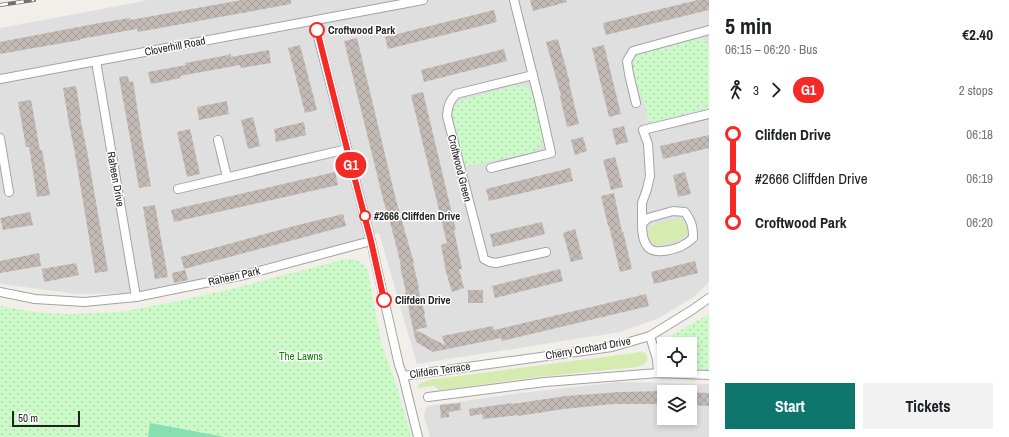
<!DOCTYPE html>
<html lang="en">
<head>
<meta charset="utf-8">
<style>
  body { margin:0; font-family:"Archivo Narrow",sans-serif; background:#f2f2f2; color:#202124; height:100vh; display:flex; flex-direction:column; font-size:15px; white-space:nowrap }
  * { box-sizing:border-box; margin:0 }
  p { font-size:13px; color:#757577 }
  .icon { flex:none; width:22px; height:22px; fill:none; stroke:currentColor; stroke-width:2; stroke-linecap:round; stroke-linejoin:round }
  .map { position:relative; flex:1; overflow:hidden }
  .side { display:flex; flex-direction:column; background:#fff; width:300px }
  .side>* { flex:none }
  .badge { padding:0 8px; border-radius:13px; font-size:14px; line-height:26px }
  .fabs { position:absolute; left:657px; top:337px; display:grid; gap:8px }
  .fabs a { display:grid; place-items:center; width:40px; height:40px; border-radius:0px; background:#fff; box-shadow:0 2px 6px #0003; font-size:20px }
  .scale { position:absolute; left:12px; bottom:10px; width:68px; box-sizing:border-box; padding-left:4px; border:2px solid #222; border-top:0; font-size:11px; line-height:14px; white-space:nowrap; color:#222; -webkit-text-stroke:3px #fff; paint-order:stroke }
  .map>.badge { position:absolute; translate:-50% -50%; box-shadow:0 0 0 2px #fff }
  .legs { display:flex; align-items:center; gap:6px; height:44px; padding:0 16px; font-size:13px }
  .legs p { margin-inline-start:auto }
  .headline { display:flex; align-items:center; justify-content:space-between; height:68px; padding:0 16px }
  h1 { font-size:22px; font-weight:800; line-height:30px }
  .action { display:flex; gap:8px; margin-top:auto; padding:8px 16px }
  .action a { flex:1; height:46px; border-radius:0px; background:#0f766e; color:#fff; font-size:16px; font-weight:800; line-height:46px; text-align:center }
  .action a+a { background:#f2f2f2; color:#202124 }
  ul { padding:0 16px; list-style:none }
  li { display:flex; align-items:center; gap:14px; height:44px; font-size:15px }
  li i { display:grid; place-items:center; width:6px; height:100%; margin:0 5px; background:currentColor }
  li i::after { content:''; width:10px; height:10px; margin:-5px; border:3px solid; border-radius:50%; background:#fff }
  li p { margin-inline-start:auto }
  li:first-child i { background:linear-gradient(#0000 50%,currentColor 0) }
  li:last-child i { background:linear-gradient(currentColor 50%,#0000 0) }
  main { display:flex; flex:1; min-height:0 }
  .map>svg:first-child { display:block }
</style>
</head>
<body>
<main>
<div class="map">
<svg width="709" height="437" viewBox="0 0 709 437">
  <defs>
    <pattern id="park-dots" width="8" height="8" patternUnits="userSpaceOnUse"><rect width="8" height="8" fill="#cbfac8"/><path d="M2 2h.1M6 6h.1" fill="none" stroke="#aed6ac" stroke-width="1.8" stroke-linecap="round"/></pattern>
    <pattern id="building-cross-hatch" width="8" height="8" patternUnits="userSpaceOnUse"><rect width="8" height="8" fill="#c3b9b5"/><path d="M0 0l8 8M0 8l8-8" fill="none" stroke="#a79f9b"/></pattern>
  </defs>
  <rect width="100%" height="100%" fill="#f2eee9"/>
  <g fill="#e0dfdf" fill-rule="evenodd">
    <path d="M148 0H709V282L695 296 659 318 620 332 417 364 379 233 348 244 146 293 78 294 0 284V28L65 16Z"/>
    <path d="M619 382 709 384V437H430L424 417 425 410 428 406 520 393ZM664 392H690V418H664Z"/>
  </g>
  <g fill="#d5ebb0">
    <path d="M677 219C686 220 692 230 684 237 681 240 661 245 657 245 645 243 645 229 655 224Z"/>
    <path d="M642 352C647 353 648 357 647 362L643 365 637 367 538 377 439 390 434 386 417 388 419 384 428 380Z"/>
  </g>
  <g fill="url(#park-dots)">
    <path d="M699 39 708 41 709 43V108L649 123 641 93 639 91 632 65 635 58 641 53Z"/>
    <path d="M519 85 527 88 532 94 543 137 541 146 533 152 465 167 452 113 455 105 461 100Z"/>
    <path d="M351 259 356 260 367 267 382 346 397 386 411 437H0V306L41 313 71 314 121 312 178 301 231 289 342 260Z"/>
    <path d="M709 314V371L690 369V344H667L668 340 672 335Z"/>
  </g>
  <path fill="#88e0b1" d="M150 423 225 437H148Z"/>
  <g fill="url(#building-cross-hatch)">
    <path d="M242 0H291V4L138 32 137 29 80 39V40L0 54V42L99 23 130 18V20Z"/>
    <path d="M530 0H566L567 2 533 11Z"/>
    <path d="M698 0H709V10L606 35 603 23Z"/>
    <path d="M494 10 497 22 388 49 385 37Z"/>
    <path d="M357 38 396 200 414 263H413L419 288H418L425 314H424L427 327 415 330 430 337V339L431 338 445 345 442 336 493 326 494 330 646 294 649 306 502 341 501 338 433 352 416 342 405 292H406L400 266H401L398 253 387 210H386L384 203 344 41Z"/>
    <path d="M558 39 570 83H569L579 124 567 127 560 97 561 96 546 42Z"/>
    <path d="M300 45 317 110 305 113 296 78 288 48Z"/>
    <path d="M604 45 621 114 609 117 592 48Z"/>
    <path d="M504 49 507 61 424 82 421 70Z"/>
    <path d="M269 50 271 63 241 68 240 65 180 76 181 78 151 84 148 72 186 65 185 63 223 56 231 54V57Z"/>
    <path d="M128 76 129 82 133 81 142 138 151 186 139 188 119 77Z"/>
    <path d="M76 86 81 116 80 117 88 156 108 271 95 273 75 154 69 124 63 88Z"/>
    <path d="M423 92 456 230H454L462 269H459L464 288 452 292 446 272 441 245 447 243 411 95Z"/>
    <path d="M31 100 40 150H42L50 195 37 197 29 147H26L18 102Z"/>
    <path d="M227 101 229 114 199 120 197 107Z"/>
    <path d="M253 117 260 146 248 149 241 120Z"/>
    <path d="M304 122 306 135 276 142 274 129Z"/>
    <path d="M624 126 628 142 616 145 612 129Z"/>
    <path d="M190 129 200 174 187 177 177 132Z"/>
    <path d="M709 135V148L663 159 660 146Z"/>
    <path d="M583 137 587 151 575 155 571 140Z"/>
    <path d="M615 157 623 187 611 190 603 160Z"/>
    <path d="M570 168 573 181 489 201 486 189Z"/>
    <path d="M335 172 338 185 174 222 171 210Z"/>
    <path d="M685 172 691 194 678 197 673 175Z"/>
    <path d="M614 193 622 232 623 231 632 269 620 272 609 226H608L601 196Z"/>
    <path d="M155 205 168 277 155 279 143 207Z"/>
    <path d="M30 212 33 225 3 230 0 218Z"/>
    <path d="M343 214 346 226 184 269 181 257 294 226Z"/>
    <path d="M542 222 545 234 493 247 490 234Z"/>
    <path d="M575 229 583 259 571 262 563 233Z"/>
    <path d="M39 253 41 266 0 273V261Z"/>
    <path d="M695 261 698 273 654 284 651 272Z"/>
    <path d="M76 263 79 275 44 282 42 269Z"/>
    <path d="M560 269 563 281 495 298 492 286Z"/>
    <path d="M185 270 188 280 174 283 172 273Z"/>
    <rect x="468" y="290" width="15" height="13"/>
    <path d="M664 391V404H613L564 409 518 416V415L483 419 482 414 470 416 469 409 512 403V404L566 396 620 392Z"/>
    <path d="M690 392 709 393V406L690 405Z"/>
    <path d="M460 403 461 410 449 412V417L441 418 440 405Z"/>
  </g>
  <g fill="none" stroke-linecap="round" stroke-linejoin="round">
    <g stroke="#a3a3a3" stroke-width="10">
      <g id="street">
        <path d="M314 21 371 241 391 330 399 365 403 376 418 437"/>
        <path d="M96 61 136 297"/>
        <path d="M533 75 456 94C449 102 448 106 447 116L484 259 490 262 496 263 546 252"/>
        <path d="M0 79 423 0"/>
        <path d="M636 103 629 74 627 61 633 51 709 30"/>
        <path d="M0 138 9 192"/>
        <path d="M218 140 227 177"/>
        <path d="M491 168 551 153 539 100 514 0"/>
        <path d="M178 189 347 149"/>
        <path d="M673 211 685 212C692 222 693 227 693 238 690 240 688 243 685 244 678 249 656 255 649 248 643 243 642 232 642 224L648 218Z"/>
        <path d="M642 224V203L647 189 650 176 648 144 643 130 709 114"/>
        <path d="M0 292 35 299 84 302 136 297 244 275 371 241"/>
        <path d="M650 336 657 359 658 373"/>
        <path d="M403 376 612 347 650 336 692 310 709 298"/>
        <path d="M428 397 545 382 658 373 709 375"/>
      </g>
    </g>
    <use href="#street" stroke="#fff" stroke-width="8"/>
    <g stroke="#707070" stroke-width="4">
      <path id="rail" d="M0 5 34 0"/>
    </g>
    <use href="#rail" stroke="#fff" stroke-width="2.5" stroke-dasharray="8" stroke-linecap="butt"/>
  </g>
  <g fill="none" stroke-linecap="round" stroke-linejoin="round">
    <g stroke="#fff" stroke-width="9">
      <path id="line-1" d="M317 30 347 149 371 241 384 300"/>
    </g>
    <use href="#line-1" stroke="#f52a26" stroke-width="6"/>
  </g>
  <g fill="#fff" stroke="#f52a26" stroke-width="2">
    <circle cx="317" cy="30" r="7"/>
    <circle cx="365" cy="216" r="5"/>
    <circle cx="384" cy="300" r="7"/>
  </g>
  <g text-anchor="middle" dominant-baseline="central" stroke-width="3" stroke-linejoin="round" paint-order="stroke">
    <g font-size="11" font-weight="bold" fill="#222" stroke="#fff" text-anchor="start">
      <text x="328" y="30">Croftwood Park</text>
      <text x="374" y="216">#2666 Cliffden Drive</text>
      <text x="395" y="300">Clifden Drive</text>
    </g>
    <g font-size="11" fill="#222" stroke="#fff">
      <text transform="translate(175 46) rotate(-11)">Cloverhill Road</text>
      <text transform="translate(460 168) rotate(76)">Croftwood Green</text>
      <text transform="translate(116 179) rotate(80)">Raheen Drive</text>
      <text transform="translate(234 276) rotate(-13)">Raheen Park</text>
      <text transform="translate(588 348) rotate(-10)">Cherry Orchard Drive</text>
      <text transform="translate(440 370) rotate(-8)">Clifden Terrace</text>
    </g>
    <g font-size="11" fill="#13830c" stroke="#fff">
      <text x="301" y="356">The Lawns</text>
    </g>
  </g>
</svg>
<div class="fabs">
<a><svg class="icon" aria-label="locate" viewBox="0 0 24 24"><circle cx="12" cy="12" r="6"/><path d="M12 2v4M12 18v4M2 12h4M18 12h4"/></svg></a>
<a><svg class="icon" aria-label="layers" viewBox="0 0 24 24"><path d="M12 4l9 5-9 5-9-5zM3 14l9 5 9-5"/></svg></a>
</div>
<div class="scale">50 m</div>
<b class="badge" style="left:351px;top:165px;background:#f52a26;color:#fff">G1</b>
</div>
<section class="side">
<div class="headline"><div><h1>5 min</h1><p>06:15 – 06:20 · Bus</p></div><b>€2.40</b></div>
<div class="legs"><svg class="icon" aria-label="walk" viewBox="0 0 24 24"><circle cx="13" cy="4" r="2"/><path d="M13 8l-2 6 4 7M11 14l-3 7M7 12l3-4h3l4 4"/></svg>3<svg class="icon" aria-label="forward" viewBox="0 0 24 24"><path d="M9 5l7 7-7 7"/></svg><b class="badge" style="background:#f52a26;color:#fff">G1</b><p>2 stops</p></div>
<ul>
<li><i style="color:#f52a26"></i><b>Clifden Drive</b><p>06:18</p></li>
<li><i style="color:#f52a26"></i><span>#2666 Cliffden Drive</span><p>06:19</p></li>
<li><i style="color:#f52a26"></i><b>Croftwood Park</b><p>06:20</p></li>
</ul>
<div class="action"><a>Start</a><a>Tickets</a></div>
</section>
</main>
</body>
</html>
